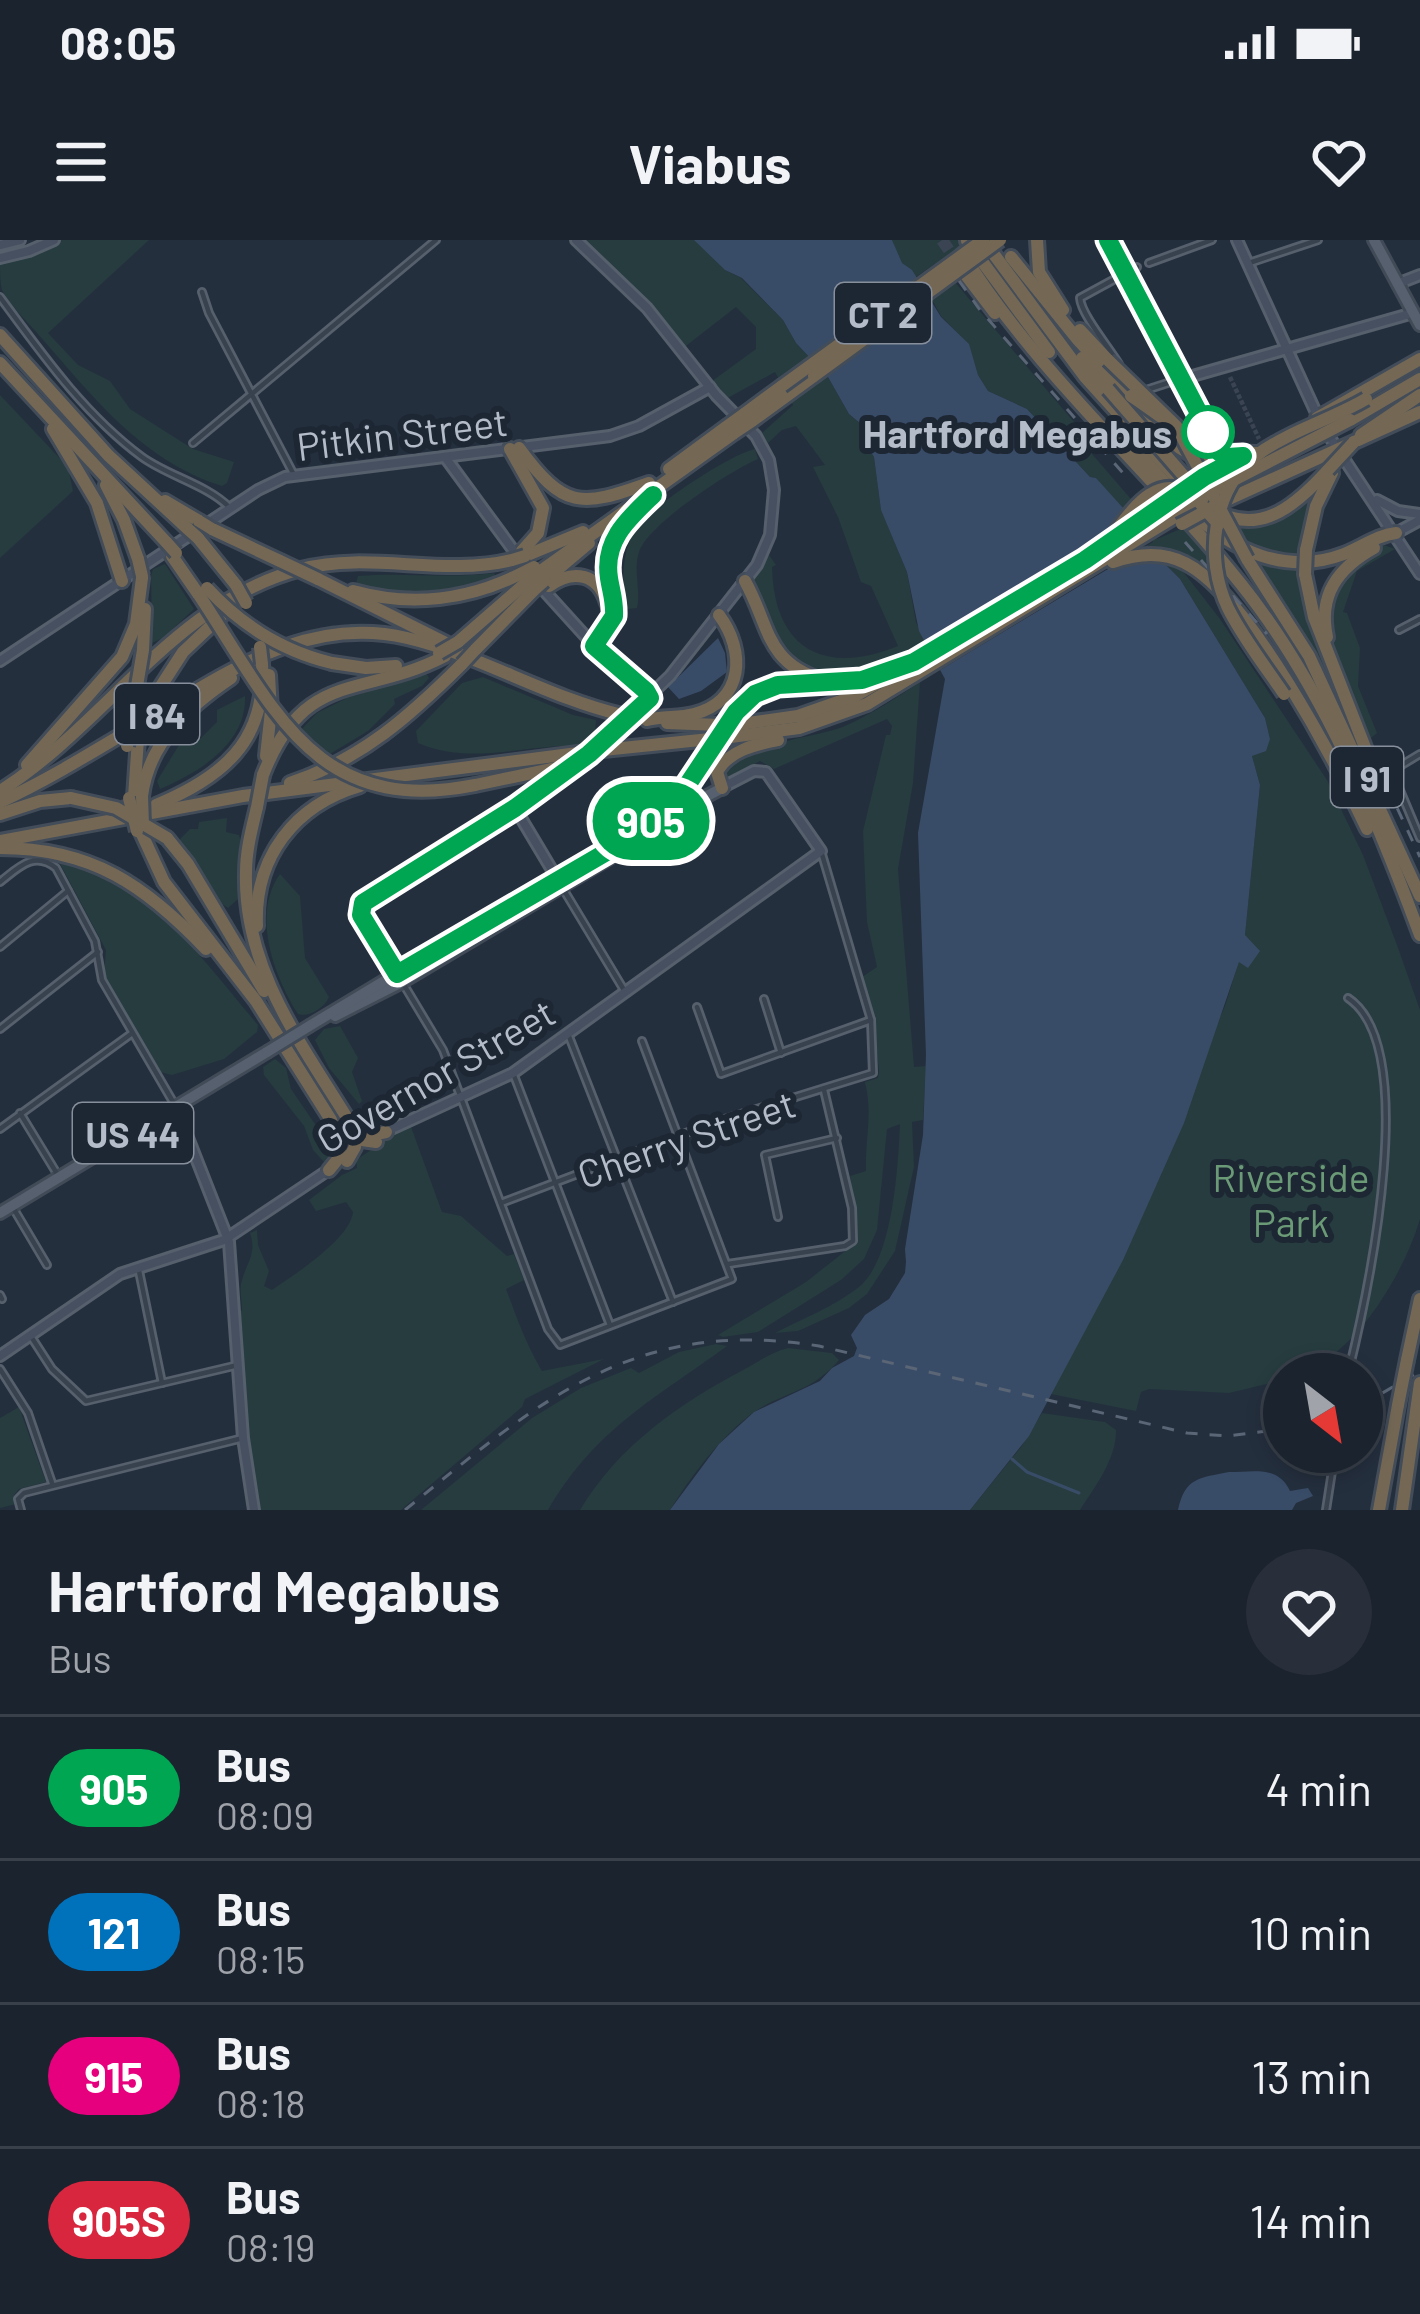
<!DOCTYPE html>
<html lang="en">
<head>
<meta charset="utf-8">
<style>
  body { margin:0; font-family:Barlow,sans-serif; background:#282f3a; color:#f1f3f6; height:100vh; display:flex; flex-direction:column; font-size:45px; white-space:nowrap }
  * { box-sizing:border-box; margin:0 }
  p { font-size:39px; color:#a0a4aa }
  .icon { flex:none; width:66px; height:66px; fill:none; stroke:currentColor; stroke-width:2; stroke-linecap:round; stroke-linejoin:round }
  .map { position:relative; height:1270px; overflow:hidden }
  .details { display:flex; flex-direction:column; background:#1b232e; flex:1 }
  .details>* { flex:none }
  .badge { padding:0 24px; border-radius:39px; font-size:42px; line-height:78px }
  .needle { width:78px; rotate:149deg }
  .fabs { position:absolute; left:1263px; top:1113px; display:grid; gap:24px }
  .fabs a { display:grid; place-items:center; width:120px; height:120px; border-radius:50%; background:#1b232e; box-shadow:0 6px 18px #0003,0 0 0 3px #39404a; font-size:60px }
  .map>.badge { position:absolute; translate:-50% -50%; box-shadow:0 0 0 6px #fff }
  .round { display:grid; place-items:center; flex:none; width:126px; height:126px; border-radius:63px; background:#282f3a }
  .overview { display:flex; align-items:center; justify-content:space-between; height:204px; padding:0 48px }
  h1 { font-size:57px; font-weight:700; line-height:90px }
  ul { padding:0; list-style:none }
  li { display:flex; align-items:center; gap:36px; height:144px; padding:0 48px; border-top:3px solid #39404a }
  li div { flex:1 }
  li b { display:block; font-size:45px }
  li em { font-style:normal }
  li .badge { min-width:132px; font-weight:700; text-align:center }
  .status { display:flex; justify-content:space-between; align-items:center; height:84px; padding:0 60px; background:#1b232e; direction:ltr }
  .status svg { height:33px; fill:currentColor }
  header { display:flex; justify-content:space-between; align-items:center; height:156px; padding:0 48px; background:#1b232e; font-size:54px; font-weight:700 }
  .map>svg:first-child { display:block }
</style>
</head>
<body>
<div class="status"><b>08:05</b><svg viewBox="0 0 49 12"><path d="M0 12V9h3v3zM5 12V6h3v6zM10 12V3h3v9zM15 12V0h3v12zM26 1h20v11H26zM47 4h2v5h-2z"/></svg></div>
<header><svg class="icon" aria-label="menu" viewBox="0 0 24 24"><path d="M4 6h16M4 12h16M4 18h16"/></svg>Viabus<svg class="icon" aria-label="heart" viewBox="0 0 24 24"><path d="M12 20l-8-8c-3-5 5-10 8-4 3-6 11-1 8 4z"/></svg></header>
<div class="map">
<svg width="1420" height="1270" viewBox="0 0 1420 1270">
  <rect width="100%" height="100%" fill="#242f3e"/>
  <g fill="#263c3f">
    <path d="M60 0H149L48 93 78 125 110 141 130 169 193 209 234 222 227 243 222 246C140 220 91 154 37 93 26 80 9 65 2 50 0 42 0 30 0 22L32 14Z"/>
    <path d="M583 0H696L725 30 741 38 783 80 796 103 828 137 849 174 861 184 865 204 874 217 881 269 907 332 916 382 926 404 909 413 911 417C869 440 805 451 775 404 764 387 757 360 752 342L769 315 776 325 772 327C774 410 825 436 898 406L871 346 861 342 838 277 813 227 825 225 796 186 782 190 768 203 762 193 793 165 775 132 724 160 708 144 756 109V87L736 67 682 109 646 60Z"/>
    <path d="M892 0H969L916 37 900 22Z"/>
    <path d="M954 41 1080 189 1092 214 1137 266 1157 254 1163 261 1143 276 1157 299 1185 287 1207 311 1211 341 1171 316 1220 379 1327 540 1363 615 1397 705 1420 770V979C1405 1032 1347 1134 1284 1134V1140L1229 1153 1149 1149 1141 1152 1136 1171 1051 1154 1225 766 1239 721 1259 712 1245 695 1260 545 1252 516 1270 499 1265 478 1180 339 1149 308 1096 238 1090 237 1027 169 988 151 978 135 968 104 941 76 931 58Z"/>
    <path d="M0 155 68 227 73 251 0 318Z"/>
    <path d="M755 209 758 219C730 231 648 284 639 312 633 331 641 349 637 368L627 369C622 345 621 320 632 295 642 271 732 213 755 209Z"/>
    <path d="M1320 244 1308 276 1302 316 1250 310 1232 283 1280 278Z"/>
    <path d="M1384 305 1395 309 1357 331 1343 372 1347 373 1360 408 1358 446 1377 493 1366 502C1346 451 1303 370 1352 325 1361 316 1374 311 1384 305Z"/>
    <path d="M1256 319 1302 326 1341 459Z"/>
    <path d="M165 324 194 369 163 398 152 403 151 336 153 329Z"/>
    <path d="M494 333 497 338C454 353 400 363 356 344L358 336C403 332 448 339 494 333Z"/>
    <path d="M426 433 429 438 422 446 394 459 395 464 368 491 328 515 301 490 317 473 347 458Z"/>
    <path d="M483 437 573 475 596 480 595 494 580 506C526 504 470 526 418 503L416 491 462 443Z"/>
    <path d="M920 442 913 543 898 629 914 827 926 826 923 880 912 882 914 927 895 1011 867 1054 849 1068 798 1091 775 1093C802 1079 835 1066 859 1047 893 1019 898 927 900 884L887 889 877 990 864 1019 841 1040 758 1092 723 1097 718 1095 806 1042 858 1001 850 936 866 931C865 898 873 874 865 842L878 838 879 832 874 779 862 737 877 727 867 682 863 591 886 495H890L892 486 887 479 774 529 760 521 730 538 722 534C738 503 813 499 845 486 872 474 896 458 920 442Z"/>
    <path d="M245 456C247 504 198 533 160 549L157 541 179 505 199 500 217 482V470Z"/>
    <path d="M227 578 226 592 239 595 241 602 238 659 228 668 218 661 178 601 190 589H198L199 582Z"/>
    <path d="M58 620C67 623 77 624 86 627 158 656 210 728 258 785L257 792 224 819 172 835 160 832 104 734 106 710Z"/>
    <path d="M280 634 300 656 305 718 329 757C325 767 309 778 298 774 274 737 251 674 280 634Z"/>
    <path d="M340 786 358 818 352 832 362 861 359 864 329 828 315 800 324 789Z"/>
    <path d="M275 819 286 828 291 849 332 909V920L326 924 313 910 304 886 264 835 263 827Z"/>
    <path d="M410 884 442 972 461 976 507 1016 514 1014 524 1040 506 1049C517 1078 525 1102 542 1131L604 1119 525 1159 522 1167 401 1270H259L250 1231 239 1073 242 1070C242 1061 239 1049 242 1040 247 1022 257 1013 250 993L257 990 258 1005 269 1031 264 1046 272 1050C295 1034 350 999 353 972L346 962 316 971 309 960 342 935 357 928 356 920Z"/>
    <path d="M716 1104 727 1106C655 1159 596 1188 548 1270H421L532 1178 581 1148 631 1128 639 1133 679 1112Z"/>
    <path d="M788 1108 832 1113 839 1120C809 1155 782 1151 750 1175 717 1201 692 1235 670 1270H580C619 1205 680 1163 745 1129 759 1121 772 1112 788 1108Z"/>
    <path d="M19 1167 46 1242 19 1249 14 1255 16 1264 0 1268V1178Z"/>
    <path d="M1042 1173 1105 1182 1116 1190C1117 1218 1095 1247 1080 1270H970L1021 1207Z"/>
  </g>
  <g fill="#394c67">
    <path d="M694 0H892L902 23 912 30 941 77 969 104 978 135 988 151 1027 169 1090 237 1096 238 1124 269 1149 308 1180 339 1265 478 1270 499 1266 511 1252 516 1260 545 1245 695 1260 711 1248 728 1239 722 1184 883 1123 1020 1029 1196 970 1270H670L719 1204 754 1172 820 1141 832 1128 854 1116 857 1108 851 1095 865 1075 889 1059 905 1033 906 1022 905 1009 923 895 926 815 918 593 945 439 919 391 907 332 881 270 874 217 862 199 861 184 849 174 828 137 796 103 783 80 742 38 725 30Z"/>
    <path d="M718 398 725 413 727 432 701 451 679 459 668 447Z"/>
    <path d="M1229 1232C1254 1232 1278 1225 1290 1251L1308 1248 1313 1256 1296 1263 1292 1270H1178C1185 1237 1200 1238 1229 1232Z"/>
  </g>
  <path fill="#242f3e" d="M1128 266 1133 272 1126 284 1137 279 1153 302 935 433 922 408 1101 300Z"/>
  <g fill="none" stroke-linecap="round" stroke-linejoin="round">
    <path stroke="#394c67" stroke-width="3" d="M1012 1219 1027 1232 1079 1253"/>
    <path stroke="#3a4453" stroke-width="4.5" stroke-dasharray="4.5 2" stroke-linecap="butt" d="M1230 137 1259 199"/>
    <g stroke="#3a4453" stroke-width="12" stroke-dasharray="12 6" stroke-linecap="butt">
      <path d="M942 0 953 16"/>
      <path d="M1417 130 1420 128"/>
    </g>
    <g stroke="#565f6c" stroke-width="10">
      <g id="street">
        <path d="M1149 23 1212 0"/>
        <path d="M1249 23 1318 0"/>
        <path d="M202 52 209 73 293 233"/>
        <path d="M0 57C42 114 84 174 142 217 168 236 208 245 230 268"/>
        <path d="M1119 124C1108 106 1081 74 1080 58L1137 27"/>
        <path d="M1146 150 1180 139"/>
        <path d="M193 203 436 0"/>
        <path d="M1399 390 1420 379"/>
        <path d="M1420 514 1400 526 1394 536 1420 598"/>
        <path d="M0 642C18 628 34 610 56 628L95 701 102 740 176 867"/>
        <path d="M562 647 624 750"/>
        <path d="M0 707 68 651"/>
        <path d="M395 730 361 675 363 663 515 568"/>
        <path d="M404 745 443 810 548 1089 560 1105 732 1039 642 801"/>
        <path d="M764 759 781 813"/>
        <path d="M697 767 721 834 871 780"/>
        <path d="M0 789 98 712"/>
        <path d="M568 794 673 1062"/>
        <path d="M513 833 610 1085"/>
        <path d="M20 873 59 937"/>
        <path d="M0 889 131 794"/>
        <path d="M501 963 715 882 873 833 871 780 821 611"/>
        <path d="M12 966 47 1025"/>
        <path d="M778 977 765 915 837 898"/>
        <path d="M728 1024 845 1006 853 1001 852 968 824 850"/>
        <path d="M139 1031 162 1143"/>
        <path d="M0 1055 2 1059"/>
        <path d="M32 1098 52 1129 86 1161 238 1125"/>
        <path d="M0 1129 28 1173 52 1243"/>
        <path d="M1348 1134C1371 1041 1420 806 1348 758"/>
        <path d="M21 1270 18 1259 24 1253 243 1198"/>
        <path d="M1326 1270 1335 1212"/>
      </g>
    </g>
    <g stroke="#565f6c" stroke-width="14">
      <g id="secondary">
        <path d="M576 0 647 68 716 155 756 196 769 220 774 250 770 295 757 325 670 436 592 511"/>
        <path d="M1237 0 1318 177"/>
        <path d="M0 5 20 0"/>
        <path d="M0 18 29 11 54 0"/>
        <path d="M1397 44 1420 35"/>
        <path d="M1182 139 1413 73"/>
        <path d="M1325 190 1420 334"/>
        <path d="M445 217 530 333"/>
        <path d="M1377 260 1398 271 1420 274"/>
        <path d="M1396 293 1420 280"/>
        <path d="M539 345 627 442 648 458"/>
        <path d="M0 421 258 250 285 237 610 196 639 186 710 147"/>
        <path d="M624 435 631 437 649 457"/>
        <path d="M558 640 515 568 571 527"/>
        <path d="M176 867 229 1002 243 1198 254 1270"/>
        <path d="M387 891 513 833 821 611 766 532 754 531 723 547"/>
        <path d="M0 1116 120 1034 224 1000 330 929"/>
      </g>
    </g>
    <g stroke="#414a57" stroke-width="16">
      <g id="primary">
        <path d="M1108 0 1219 211"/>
        <path d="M1374 0 1420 85"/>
        <path d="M657 583 722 548"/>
        <path d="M335 776 402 742 667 584"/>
        <path d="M311 785 549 642 640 592"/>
        <path d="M0 973 267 812"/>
      </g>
    </g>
    <g stroke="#434c59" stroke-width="18">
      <g id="highway">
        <path d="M1037 0 1039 32 1063 70"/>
        <path d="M967 1 1049 112"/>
        <path d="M984 1 1085 137 1191 254"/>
        <path d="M963 14C1037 134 1154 234 1241 344 1322 445 1375 574 1420 695"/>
        <path d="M1011 17 1078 100 1175 205 1200 220 1216 221 1228 217"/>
        <path d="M956 22 995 73"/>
        <path d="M1080 90 1108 120"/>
        <path d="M0 95 108 215 188 289"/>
        <path d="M1082 118 1108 149"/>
        <path d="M0 123 167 303"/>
        <path d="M744 174 782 146"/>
        <path d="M1317 178 1420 119"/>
        <path d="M1350 180 1420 139"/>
        <path d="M752 181 814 136"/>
        <path d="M53 189 97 263 122 341"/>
        <path d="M1361 195 1420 155"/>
        <path d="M519 208C564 269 580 268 649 243"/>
        <path d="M1134 208 1172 251"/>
        <path d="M510 209 543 268 538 293 522 311"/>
        <path d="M669 229 726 187"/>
        <path d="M106 245 124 280 138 319"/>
        <path d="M165 261 199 281"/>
        <path d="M1220 263 1420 172"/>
        <path d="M1190 270C1232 311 1286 336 1344 314 1362 307 1377 295 1396 293"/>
        <path d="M1218 272C1263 296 1299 262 1328 230"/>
        <path d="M212 289 280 321"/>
        <path d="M1121 296 1166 264"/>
        <path d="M198 298 236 345"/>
        <path d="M1306 310 1316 266 1332 233"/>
        <path d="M172 316 199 355"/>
        <path d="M525 316 583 292"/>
        <path d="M1247 319 1309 416 1420 656"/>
        <path d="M1113 322C1136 314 1162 311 1185 323 1248 354 1336 523 1367 589"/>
        <path d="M538 333 734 193"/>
        <path d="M1305 334 1314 377 1384 556"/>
        <path d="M318 339 446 403"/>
        <path d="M544 341 589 303"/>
        <path d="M745 341C770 386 765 422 822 440"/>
        <path d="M549 346C573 329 598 333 607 363"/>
        <path d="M353 351C411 367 469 360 522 333"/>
        <path d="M1327 397C1318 355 1338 328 1374 308"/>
        <path d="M458 402 528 341"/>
        <path d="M594 406 614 377C615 362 610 350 608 336 604 305 622 285 643 265"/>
        <path d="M143 410 145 369"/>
        <path d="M475 410 534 350"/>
        <path d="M332 423 366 428 396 426"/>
        <path d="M150 463 183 412 234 364"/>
        <path d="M647 480C663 476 679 478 694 474 744 461 746 411 719 375"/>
        <path d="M667 483 720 485"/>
        <path d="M733 485 798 476 855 456 1129 298"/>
        <path d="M723 498 799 488 867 464 1176 276"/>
        <path d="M603 510 710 499"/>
        <path d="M266 516 271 471 269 435"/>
        <path d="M27 525 122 417 136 384 142 338"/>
        <path d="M263 535C305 427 363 459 445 416"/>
        <path d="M290 543C362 519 410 476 462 424"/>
        <path d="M475 545 561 527"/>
        <path d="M722 548 717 532C728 511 756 504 778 500"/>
        <path d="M0 551C107 484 174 362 301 329 371 311 442 337 512 320"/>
        <path d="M142 556C149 502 188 467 231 438"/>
        <path d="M134 557 138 499"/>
        <path d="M0 562C56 536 107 503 160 472 237 426 313 376 407 398 480 415 546 457 622 475"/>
        <path d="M156 565C221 538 267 502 262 424"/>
        <path d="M257 567C252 588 246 610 246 632 243 730 304 807 352 886L355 907 347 921"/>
        <path d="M0 574 40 561 71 558"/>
        <path d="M140 590 164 642 256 761 331 880 340 909 338 919 329 930"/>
        <path d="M634 596C647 582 665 574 677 559 703 529 727 465 764 449 801 433 846 447 885 433"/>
        <path d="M167 598 188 624 264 751"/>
        <path d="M0 601 243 556 578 513"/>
        <path d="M0 608C91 608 145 645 206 709"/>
        <path d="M257 686C254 617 295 565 360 546"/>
        <path d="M352 886 366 896 386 892"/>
        <path d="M348 898 376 902"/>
        <path d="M1407 1120 1420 1059"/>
        <path d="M1379 1270 1398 1165"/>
        <path d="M1402 1270 1420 1143"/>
      </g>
    </g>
    <use href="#street" stroke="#38414e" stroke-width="4.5"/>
    <use href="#secondary" stroke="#465061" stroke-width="8"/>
    <use href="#primary" stroke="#56606e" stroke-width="10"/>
    <use href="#highway" stroke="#746855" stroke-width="12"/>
    <g stroke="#5a6575" stroke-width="3" stroke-dasharray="12 12" stroke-linecap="butt">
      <path d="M945 21 980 70 1123 233"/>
      <path d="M1185 302 1267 394"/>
      <path d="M1377 525 1420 617"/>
      <path d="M1362 1165 1420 1131"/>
      <path d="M405 1270C538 1162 634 1076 819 1106L1187 1193 1228 1196 1284 1189"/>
    </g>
    <g stroke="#414a57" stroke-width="16" stroke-linecap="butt">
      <path id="primary-bridge" d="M267 812 311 785"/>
    </g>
    <g stroke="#434c59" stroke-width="18" stroke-linecap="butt">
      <g id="highway-bridge">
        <path d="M1108 120 1176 186 1247 319"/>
        <path d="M814 136 1000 0"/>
        <path d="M782 146 983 0"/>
        <path d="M1108 149 1203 258"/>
        <path d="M1131 156C1175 185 1202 215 1260 213"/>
        <path d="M726 187 744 174"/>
        <path d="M734 193 752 181"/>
        <path d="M1328 230 1354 202"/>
        <path d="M1166 264 1188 249"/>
        <path d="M1172 272 1350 180"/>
        <path d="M199 281 212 289"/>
        <path d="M1182 284 1213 267"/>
        <path d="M188 289 198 298"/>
        <path d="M1116 291C1134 267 1158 232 1193 256 1203 264 1209 276 1219 284"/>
        <path d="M167 303 176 313"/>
        <path d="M138 319 142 336"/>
        <path d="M512 320 525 316"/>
        <path d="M280 321 318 339"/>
        <path d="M522 333 534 327"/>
        <path d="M1305 334 1306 310"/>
        <path d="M528 341 538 333"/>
        <path d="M236 345 246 363"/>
        <path d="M207 348C242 386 282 411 332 423"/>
        <path d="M534 350 544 341"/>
        <path d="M199 355C274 468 315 577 475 545"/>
        <path d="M260 407 262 424"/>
        <path d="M439 413 458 402"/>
        <path d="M462 424 475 410"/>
        <path d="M1284 454C1265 426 1243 398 1228 368 1204 318 1212 249 1258 214 1290 191 1332 179 1366 159"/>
        <path d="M622 475 638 478"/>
        <path d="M720 485H733"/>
        <path d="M138 499 150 463"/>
        <path d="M710 499 723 498"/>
        <path d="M127 506 143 410"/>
        <path d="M578 513 603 510"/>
        <path d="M561 527 590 521"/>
        <path d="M142 556 143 585"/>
        <path d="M71 558 116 568 167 598"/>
        <path d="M129 558 137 591"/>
        <path d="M257 567 263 535"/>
        <path d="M1398 1165 1407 1120"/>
      </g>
    </g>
    <use href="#primary-bridge" stroke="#56606e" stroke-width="10"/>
    <use href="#highway-bridge" stroke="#746855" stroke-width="12"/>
  </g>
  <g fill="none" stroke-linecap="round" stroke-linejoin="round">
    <g stroke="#fff" stroke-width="27">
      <path id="line" d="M653 255C629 278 603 300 609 338 611 351 615 362 614 376L594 406 646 451 650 458 589 514 515 568 363 663 361 675 397 734 634 596 680 556 736 472 755 454 778 445 862 440 914 422 1085 320 1204 237 1243 216 1228 217 1220 213 1108 0"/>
    </g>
    <use href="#line" stroke="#00a651" stroke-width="18"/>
  </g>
  <circle fill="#fff" stroke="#00a651" stroke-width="6" cx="1208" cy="192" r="24"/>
  <g text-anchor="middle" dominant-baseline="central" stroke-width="12" stroke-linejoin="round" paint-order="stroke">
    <g fill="#1d2633" stroke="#878f9c" stroke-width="3">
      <rect x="835" y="43" width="96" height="60" rx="9"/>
      <rect x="115" y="444" width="84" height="60" rx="9"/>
      <rect x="1331" y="507" width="72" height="60" rx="9"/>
      <rect x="73" y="863" width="120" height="60" rx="9"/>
    </g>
    <g font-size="36" font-weight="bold" fill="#b4bcc9">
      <text x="883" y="73">CT 2</text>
      <text x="157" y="474">I 84</text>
      <text x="1367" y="537">I 91</text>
      <text x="133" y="893">US 44</text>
    </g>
    <g font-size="39" font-weight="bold" fill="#b4bcc9" stroke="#1d2633" text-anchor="end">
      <text x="1172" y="192">Hartford Megabus</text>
    </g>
    <g font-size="39" fill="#b4bcc9" stroke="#1d2633">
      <text transform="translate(402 193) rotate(-7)">Pitkin Street</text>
      <text transform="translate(435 835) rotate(-30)">Governor Street</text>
      <text transform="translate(686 898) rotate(-19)">Cherry Street</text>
    </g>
    <g font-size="39" fill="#6b9a76" stroke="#1d2633">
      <text x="1291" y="936">Riverside<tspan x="1291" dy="45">Park</tspan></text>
    </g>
  </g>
</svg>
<div class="fabs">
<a><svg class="needle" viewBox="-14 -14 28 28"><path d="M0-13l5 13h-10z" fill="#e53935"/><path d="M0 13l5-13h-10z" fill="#a0a4aa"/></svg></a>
</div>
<b class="badge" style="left:651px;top:581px;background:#00a651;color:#fff">905</b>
</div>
<section class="details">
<div class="overview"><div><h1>Hartford Megabus</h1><p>Bus</p></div><a class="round"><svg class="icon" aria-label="heart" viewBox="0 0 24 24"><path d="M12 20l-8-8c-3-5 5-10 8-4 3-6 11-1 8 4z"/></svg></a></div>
<ul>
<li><span class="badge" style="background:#00a651;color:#fff">905</span><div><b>Bus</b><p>08:09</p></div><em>4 min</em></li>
<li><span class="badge" style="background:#0072bc;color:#fff">121</span><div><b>Bus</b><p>08:15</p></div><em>10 min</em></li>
<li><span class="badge" style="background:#e6007e;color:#fff">915</span><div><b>Bus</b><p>08:18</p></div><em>13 min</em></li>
<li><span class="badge" style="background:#d7263d;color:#fff">905S</span><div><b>Bus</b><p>08:19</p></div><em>14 min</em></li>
</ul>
</section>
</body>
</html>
